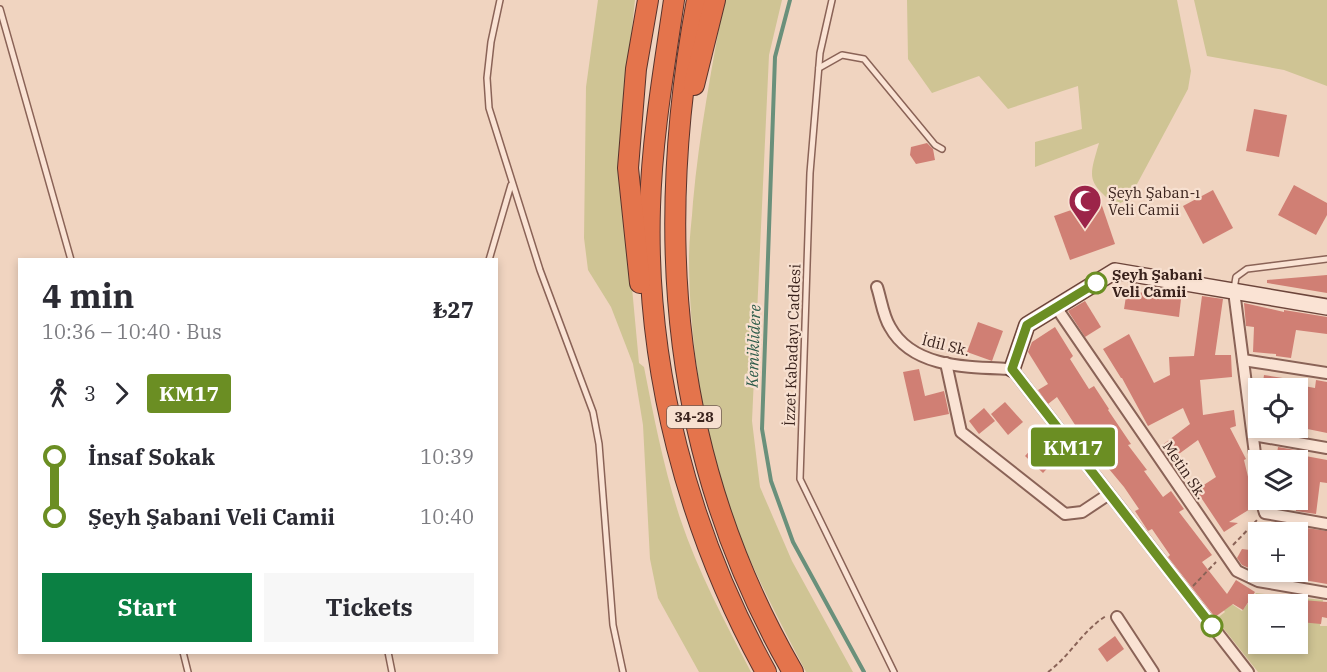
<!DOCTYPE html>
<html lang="en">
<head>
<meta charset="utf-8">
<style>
  body { margin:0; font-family:"IBM Plex Serif",serif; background:#f7f7f7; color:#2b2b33; height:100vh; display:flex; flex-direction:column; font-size:22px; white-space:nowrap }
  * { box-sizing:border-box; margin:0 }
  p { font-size:20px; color:#7c7c81 }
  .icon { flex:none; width:33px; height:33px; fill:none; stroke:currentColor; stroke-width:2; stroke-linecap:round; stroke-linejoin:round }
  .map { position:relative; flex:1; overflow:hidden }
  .details { position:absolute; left:18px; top:258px; width:480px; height:396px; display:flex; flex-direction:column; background:#fff; border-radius:0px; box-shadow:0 3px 9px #0003 }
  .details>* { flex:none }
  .badge { padding:0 12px; border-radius:4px; font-size:21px; line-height:39px }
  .controls { position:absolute; left:1248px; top:378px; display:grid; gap:12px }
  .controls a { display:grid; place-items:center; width:60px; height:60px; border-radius:0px; background:#fff; box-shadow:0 3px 9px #0003; font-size:30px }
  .map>.badge { position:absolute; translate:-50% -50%; box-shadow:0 0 0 3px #fff }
  .legs { display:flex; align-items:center; gap:9px; height:66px; padding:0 24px; font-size:20px }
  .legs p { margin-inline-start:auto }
  .overview { display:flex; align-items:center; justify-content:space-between; height:102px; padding:0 24px }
  h1 { font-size:33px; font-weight:700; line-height:45px }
  .primary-button { display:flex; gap:12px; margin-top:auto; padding:12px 24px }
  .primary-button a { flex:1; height:69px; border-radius:0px; background:#0b8043; color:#fff; font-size:24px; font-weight:700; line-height:69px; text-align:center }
  .primary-button a+a { background:#f7f7f7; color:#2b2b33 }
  ul { padding:0 24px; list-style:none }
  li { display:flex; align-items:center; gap:21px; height:60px; font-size:22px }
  li i { display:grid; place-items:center; width:9px; height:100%; margin:0 8px; background:currentColor }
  li i::after { content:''; width:15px; height:15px; margin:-8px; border:4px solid; border-radius:50%; background:#fff }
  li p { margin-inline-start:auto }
  li:first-child i { background:linear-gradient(#0000 50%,currentColor 0) }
  li:last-child i { background:linear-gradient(currentColor 50%,#0000 0) }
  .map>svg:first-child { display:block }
</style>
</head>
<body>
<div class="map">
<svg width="1327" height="672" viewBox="0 0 1327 672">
  <rect width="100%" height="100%" fill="#f0d4c0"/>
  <g fill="#cfc494" fill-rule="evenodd">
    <path d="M598 0H635L619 148 639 363 644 367C654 418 664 469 680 518 698 572 725 622 751 672H699L658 598 650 559 643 425 633 364 611 307 588 270 584 238 586 87Z"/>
    <path d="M724 0H782L769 55 752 421 760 487 792 561 853 672H806C774 611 738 543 719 477 700 406 689 330 689 257 689 239 692 220 693 202 699 134 712 67 724 0Z"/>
    <path d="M907 0H1177L1191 71 1188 89 1129 199 1116 205C1086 181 1089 178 1099 143L1035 167V142L1082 129 1078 86 1008 109 979 76 932 93 908 59Z"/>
    <path d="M1194 0H1327V86L1284 70 1207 56Z"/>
    <path d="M1256 593 1323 600 1320 626H1327V672H1258L1216 619 1225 612 1218 603 1223 598 1242 611ZM1258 604H1298V644H1258Z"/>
  </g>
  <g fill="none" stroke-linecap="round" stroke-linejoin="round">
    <path stroke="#6a907b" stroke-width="4" d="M790 0 775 57 762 429 771 481 793 542 864 672"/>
  </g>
  <g fill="#d07f74">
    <path d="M1254 109 1287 115 1279 157 1246 151Z"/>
    <path d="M927 143 933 149 935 160 916 164 910 155 911 147Z"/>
    <path d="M1294 185 1327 203V215L1316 235 1278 215Z"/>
    <path d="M1213 190 1233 228 1203 244 1183 206Z"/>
    <path d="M1100 200 1115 244 1070 260 1054 216Z"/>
    <path d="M1327 275V293L1267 283V280Z"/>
    <path d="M1127 290 1181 299 1179 317 1124 309Z"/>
    <path d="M1202 296 1223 299 1215 355H1231L1232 377 1200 380 1203 415 1234 410 1236 426 1230 428 1246 459 1244 460 1255 506 1229 522 1238 523 1224 532 1196 490 1216 477 1198 440 1172 459 1161 446 1190 424 1183 408 1148 426 1122 378H1121L1103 349 1129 334 1154 383 1170 375 1169 357 1194 356Z"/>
    <path d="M1085 301 1101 327 1085 337 1068 311Z"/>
    <path d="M1244 303 1284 312V310L1327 317V334L1296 330 1291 358 1276 356V354L1253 352 1254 327 1246 326Z"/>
    <path d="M978 322 1003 331 992 361 967 352Z"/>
    <path d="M1055 327 1073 356 1070 359 1089 389 1094 386 1109 409 1108 410 1131 444 1128 445 1147 470 1144 471 1163 497 1171 491 1184 509 1179 512 1212 555 1202 562 1227 594 1236 580 1255 592 1243 610 1233 604 1215 617 1168 557 1170 555 1152 529 1148 531 1135 511 1139 509 1124 487 1104 463 1101 465 1057 397 1048 404 1038 390 1048 384 1028 352 1032 342Z"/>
    <path d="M919 369 925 396 944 391 949 414 914 421 903 372Z"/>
    <path d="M1264 375 1289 379 1287 388H1262Z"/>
    <path d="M1316 380 1327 382V433L1298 427V385L1315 388Z"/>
    <path d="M1005 402 1023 422 1008 435 991 414Z"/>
    <path d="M984 408 995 421 979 434 969 421Z"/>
    <path d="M1036 444 1054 461 1043 473 1025 456Z"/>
    <path d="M1278 447 1301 451 1300 455 1327 460V483L1320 482 1316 514 1296 511 1298 460H1276Z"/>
    <path d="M1266 522 1327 531V584L1298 579V532H1264Z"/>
    <path d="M1242 549 1258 551V572L1242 565 1237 558Z"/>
    <path d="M1302 600 1327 602V618L1322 617 1321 624 1300 622Z"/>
    <path d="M1115 636 1124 649 1107 662 1098 649Z"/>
  </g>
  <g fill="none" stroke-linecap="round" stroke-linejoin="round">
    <g stroke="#8a6357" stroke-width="8">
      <g id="lane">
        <path d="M500 0 491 42 487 78 489 108 540 270 593 412 599 444 613 625 623 672"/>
        <path d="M832 0 820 53 810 173 800 479 894 672"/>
        <path d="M0 9 71 260"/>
        <path d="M819 68 842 55 864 59 935 145 942 149"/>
        <path d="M489 260 511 185"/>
        <path d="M1234 289 1236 277 1247 269 1327 259"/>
        <path d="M183 652 188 672"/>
        <path d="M388 652 392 672"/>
      </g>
    </g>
    <g stroke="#8a6357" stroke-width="14">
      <g id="street">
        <path d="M877 287C881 299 883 316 890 327 913 369 970 367 1012 369L1248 672"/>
        <path d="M1234 291 1258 477"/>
        <path d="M1056 307 1237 571 1258 581 1327 593"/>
        <path d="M1243 360 1327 373"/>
        <path d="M946 363 961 432 1065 514 1082 512 1109 494"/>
        <path d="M1253 435 1327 448"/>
        <path d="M1261 500 1265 513 1327 524"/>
        <path d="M1117 617 1153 672"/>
      </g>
    </g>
    <g stroke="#6c453b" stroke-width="18">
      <path id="secondary" d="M1012 369 1027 325 1115 271 1327 307"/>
    </g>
    <g stroke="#58332c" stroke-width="22">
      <g id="highway">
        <path d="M674 0C664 69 652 137 650 207 645 368 688 531 766 672"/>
        <path d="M697 0C653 237 671 461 793 672"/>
        <path d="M694 85 715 0"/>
        <path d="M640 283 628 168 636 69 648 0"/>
      </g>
    </g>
    <g stroke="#8a6357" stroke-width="2" stroke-dasharray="4.5 3" stroke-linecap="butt">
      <path d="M1233 545 1258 519"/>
      <path d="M1193 586 1216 562"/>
      <path d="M1048 672C1070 656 1083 630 1106 616"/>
    </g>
    <use href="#lane" stroke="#fae3d4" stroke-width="5"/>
    <use href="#street" stroke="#fae3d4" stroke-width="10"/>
    <use href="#secondary" stroke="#fae3d4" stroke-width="15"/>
    <use href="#highway" stroke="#e4744c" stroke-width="20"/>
  </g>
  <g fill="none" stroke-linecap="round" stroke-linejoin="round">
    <g stroke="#fff" stroke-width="14">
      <path id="line-1" d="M1096 283 1027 325 1012 369 1212 626"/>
    </g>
    <use href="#line-1" stroke="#6b8e23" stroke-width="9"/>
  </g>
  <defs>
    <g id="mosque-pin" transform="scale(1.725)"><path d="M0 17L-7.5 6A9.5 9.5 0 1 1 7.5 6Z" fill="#9c2449" stroke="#f7e0d0"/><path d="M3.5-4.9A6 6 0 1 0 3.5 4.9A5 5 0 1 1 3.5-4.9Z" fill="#fff"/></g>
  </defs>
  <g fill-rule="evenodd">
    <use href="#mosque-pin" x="1085" y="201"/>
  </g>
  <g fill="#fff" stroke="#6b8e23" stroke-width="3">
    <circle cx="1096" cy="283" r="10"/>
    <circle cx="1212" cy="626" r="10"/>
  </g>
  <g text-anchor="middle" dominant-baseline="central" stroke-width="4.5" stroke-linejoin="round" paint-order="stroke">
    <rect fill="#f7e0d0" stroke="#725b52" stroke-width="1.5" x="667" y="406" width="54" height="22" rx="4.5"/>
    <g font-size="14" font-weight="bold" fill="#39221c">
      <text x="694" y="417">34-28</text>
    </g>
    <g font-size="15" fill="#39221c" stroke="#f7e0d0" text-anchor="start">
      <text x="1108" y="192">Şeyh Şaban-ı<tspan x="1108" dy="17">Veli Camii</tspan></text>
    </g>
    <g font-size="15" font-weight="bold" fill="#39221c" stroke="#f7e0d0" text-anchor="start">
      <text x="1112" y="274">Şeyh Şabani<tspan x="1112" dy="17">Veli Camii</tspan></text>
    </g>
    <g font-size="15" fill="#39221c" stroke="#f7e0d0">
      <text transform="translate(792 345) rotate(-88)">İzzet Kabadayı Caddesi</text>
      <text transform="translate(946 345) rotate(14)">İdil Sk.</text>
      <text transform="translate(1185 470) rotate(56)">Metin Sk.</text>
    </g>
    <g font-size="16" font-style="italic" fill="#2b5a49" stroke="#f7e0d0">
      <text transform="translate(753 346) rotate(-88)">Kemiklidere</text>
    </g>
  </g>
</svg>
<div class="controls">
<a><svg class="icon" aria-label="locate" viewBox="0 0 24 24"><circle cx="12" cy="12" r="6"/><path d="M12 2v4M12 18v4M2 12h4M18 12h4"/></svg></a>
<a><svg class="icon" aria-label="layers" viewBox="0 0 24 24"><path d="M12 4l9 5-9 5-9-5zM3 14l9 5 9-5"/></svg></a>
<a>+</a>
<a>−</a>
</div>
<b class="badge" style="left:1073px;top:447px;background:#6b8e23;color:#fff">KM17</b>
<section class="details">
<div class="overview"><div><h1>4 min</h1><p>10:36 – 10:40 · Bus</p></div><b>₺27</b></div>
<div class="legs"><svg class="icon" aria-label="walk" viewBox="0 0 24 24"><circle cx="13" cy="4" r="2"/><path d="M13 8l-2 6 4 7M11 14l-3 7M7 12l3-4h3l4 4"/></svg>3<svg class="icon" aria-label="forward" viewBox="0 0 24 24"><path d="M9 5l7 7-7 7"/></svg><b class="badge" style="background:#6b8e23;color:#fff">KM17</b></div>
<ul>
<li><i style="color:#6b8e23"></i><b>İnsaf Sokak</b><p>10:39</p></li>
<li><i style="color:#6b8e23"></i><b>Şeyh Şabani Veli Camii</b><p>10:40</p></li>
</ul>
<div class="primary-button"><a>Start</a><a>Tickets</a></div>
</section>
</div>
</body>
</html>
